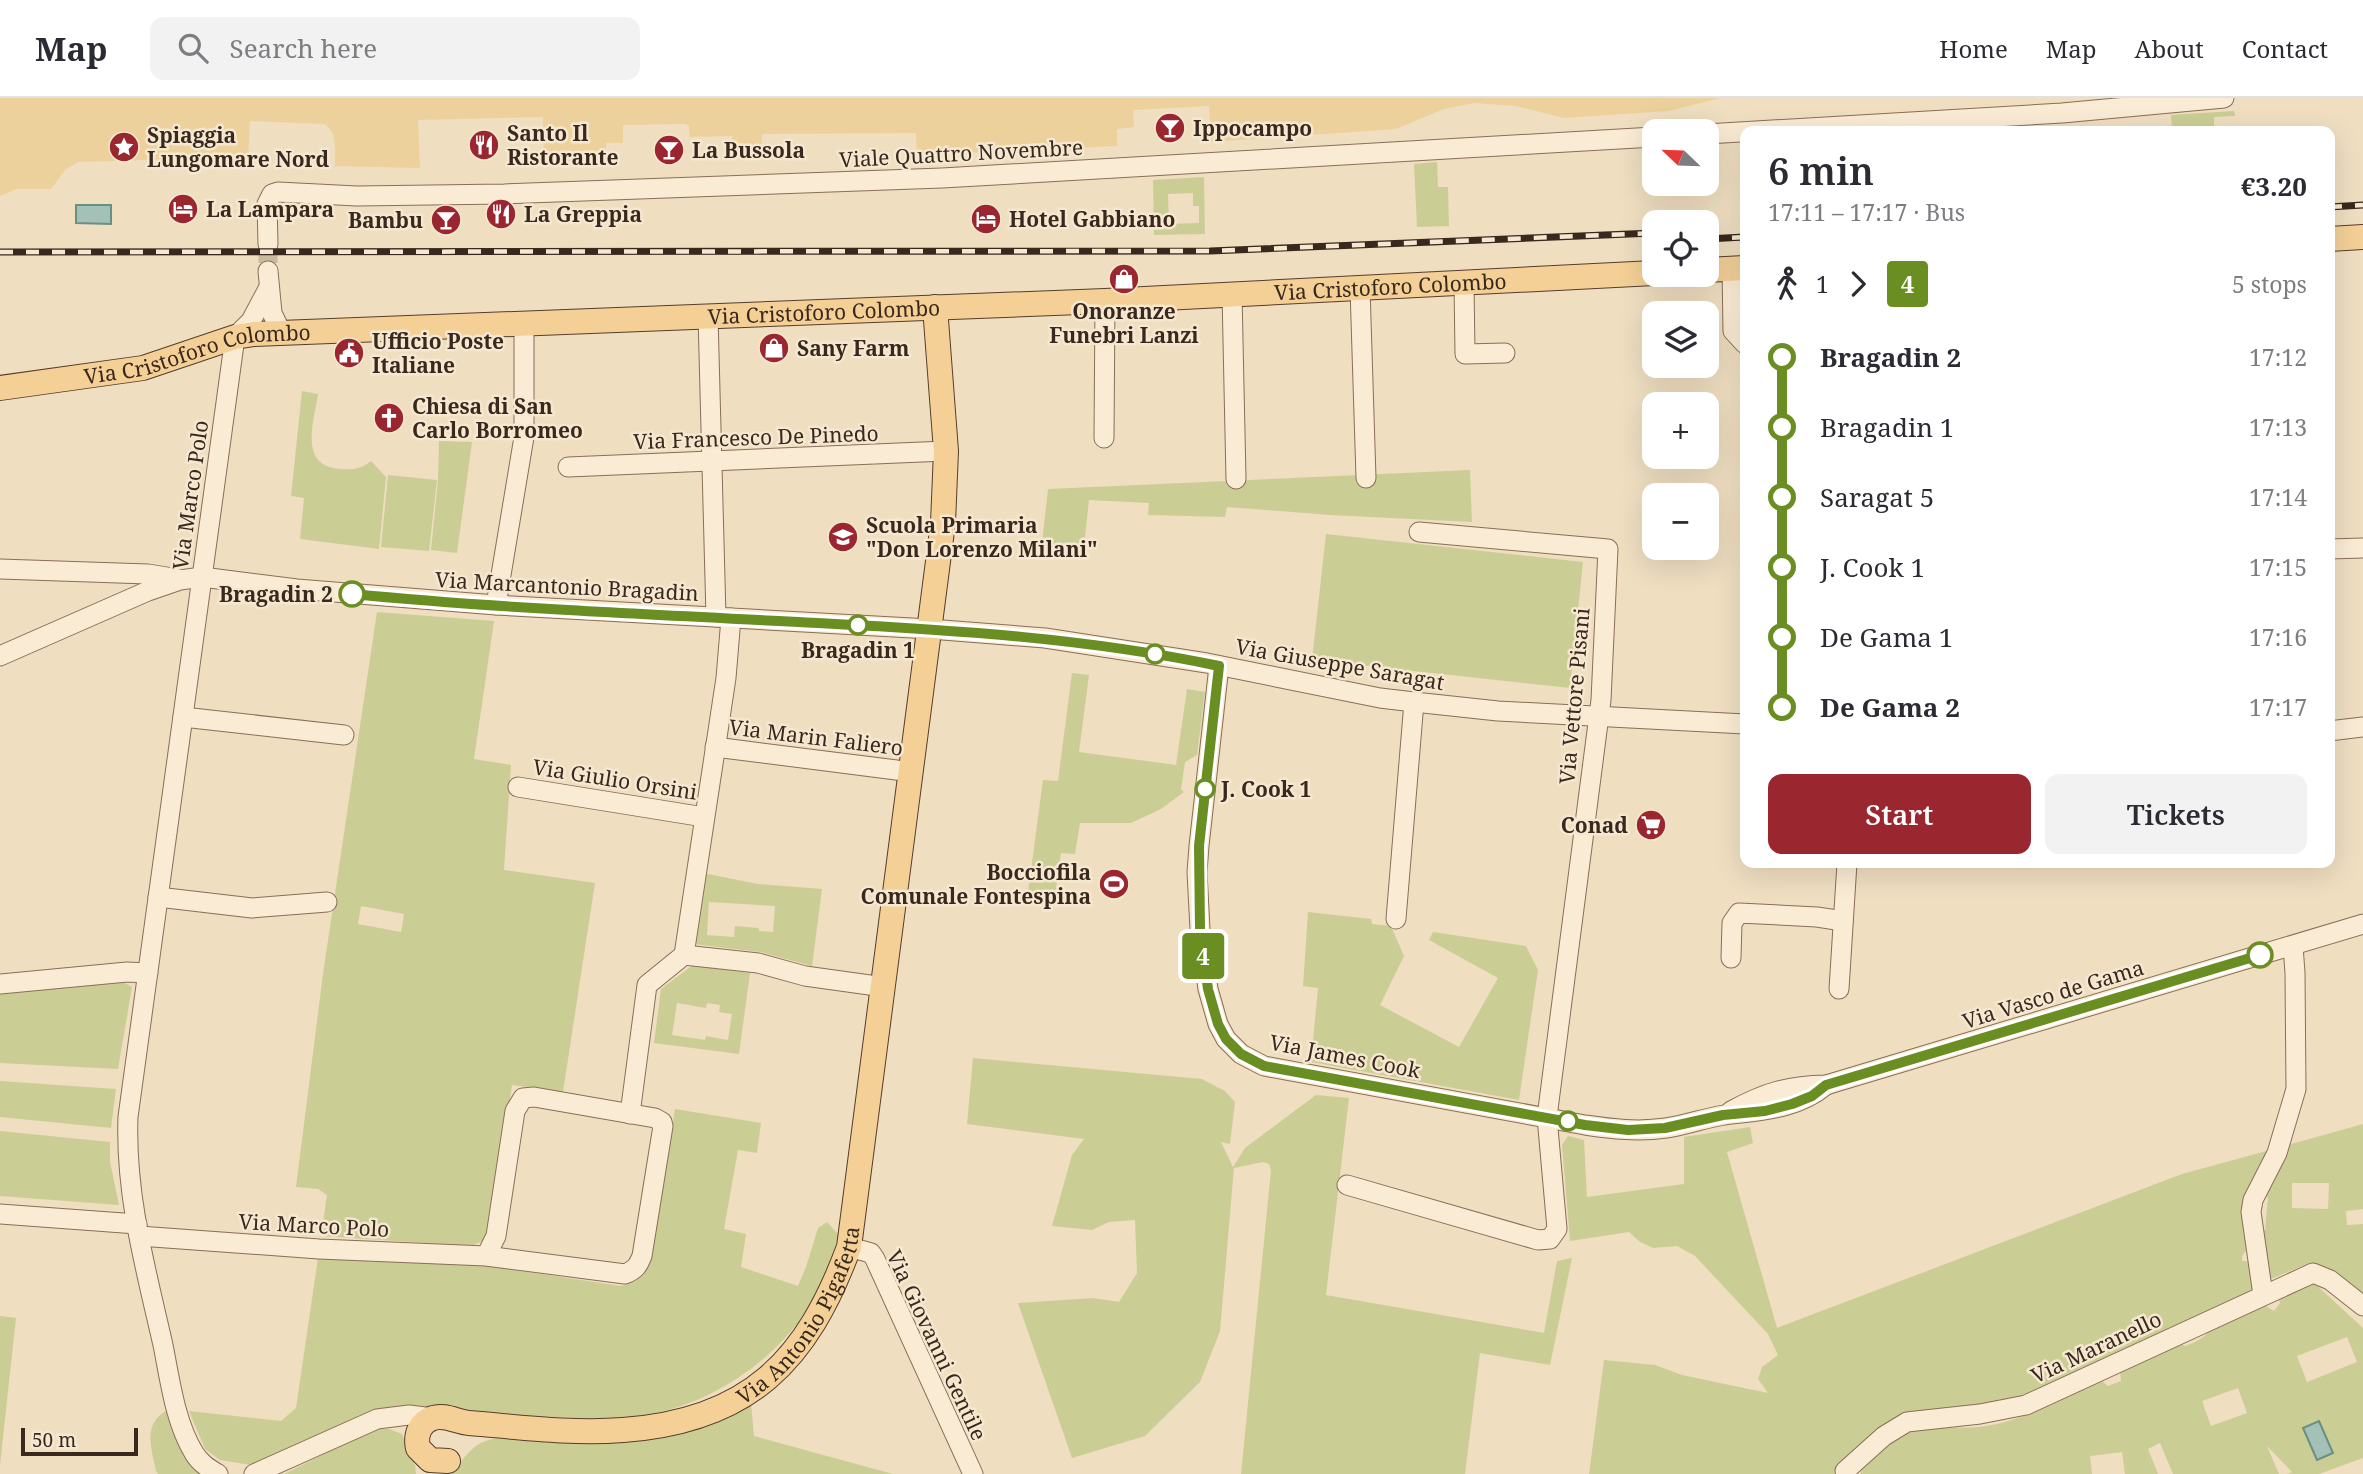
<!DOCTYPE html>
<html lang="en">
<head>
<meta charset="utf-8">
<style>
  body { margin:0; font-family:"Noto Serif",serif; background:#f2f2f3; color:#2b2b33; height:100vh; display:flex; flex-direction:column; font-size:26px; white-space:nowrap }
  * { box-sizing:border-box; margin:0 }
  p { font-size:23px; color:#7c7c81 }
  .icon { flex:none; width:38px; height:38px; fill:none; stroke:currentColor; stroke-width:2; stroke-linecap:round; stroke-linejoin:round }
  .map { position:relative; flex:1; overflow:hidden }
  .drawer { position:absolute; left:1740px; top:28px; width:595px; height:742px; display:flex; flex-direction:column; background:#fff; border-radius:14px; box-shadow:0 7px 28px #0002 }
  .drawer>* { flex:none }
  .badge { padding:0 14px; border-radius:5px; font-size:24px; line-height:46px }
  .needle { width:46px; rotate:293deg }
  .buttons { position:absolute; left:1642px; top:21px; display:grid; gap:14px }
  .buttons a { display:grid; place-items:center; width:77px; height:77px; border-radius:14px; background:#fff; box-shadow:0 7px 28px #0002; font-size:35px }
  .scale { position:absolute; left:21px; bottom:18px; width:117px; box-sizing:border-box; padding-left:7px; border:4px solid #38281d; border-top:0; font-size:19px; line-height:24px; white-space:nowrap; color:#38281d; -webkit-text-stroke:5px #f6e8d0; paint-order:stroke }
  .map>.badge { position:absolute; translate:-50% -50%; box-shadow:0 0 0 4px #fff }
  .legs { display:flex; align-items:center; gap:10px; height:77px; padding:0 28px; font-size:23px }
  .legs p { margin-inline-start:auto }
  .head { display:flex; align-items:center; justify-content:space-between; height:119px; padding:0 28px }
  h1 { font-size:38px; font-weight:600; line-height:52px }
  .cta { display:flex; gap:14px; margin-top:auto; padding:14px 28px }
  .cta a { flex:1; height:80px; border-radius:14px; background:#9a2630; color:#fff; font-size:28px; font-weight:600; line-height:80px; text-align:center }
  .cta a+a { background:#f2f2f3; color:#2b2b33 }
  ul { padding:0 28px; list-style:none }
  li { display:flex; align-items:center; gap:24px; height:70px; font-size:26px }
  li i { display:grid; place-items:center; width:10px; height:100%; margin:0 9px; background:currentColor }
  li i::after { content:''; width:18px; height:18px; margin:-9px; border:5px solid; border-radius:50%; background:#fff }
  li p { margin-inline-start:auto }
  li:first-child i { background:linear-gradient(#0000 50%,currentColor 0) }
  li:last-child i { background:linear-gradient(currentColor 50%,#0000 0) }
  header { display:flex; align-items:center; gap:42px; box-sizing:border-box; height:98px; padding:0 35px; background:#fff; border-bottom:2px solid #e1e1e2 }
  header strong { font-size:33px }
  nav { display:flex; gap:38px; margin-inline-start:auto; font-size:24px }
  .search { width:490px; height:63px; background:#f2f2f3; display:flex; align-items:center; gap:18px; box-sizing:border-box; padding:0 24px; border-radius:14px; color:#7c7c81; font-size:26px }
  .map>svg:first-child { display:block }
</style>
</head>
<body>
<header>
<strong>Map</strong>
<div class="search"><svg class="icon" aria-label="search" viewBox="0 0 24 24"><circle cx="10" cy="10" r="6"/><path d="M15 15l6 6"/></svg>Search here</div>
<nav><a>Home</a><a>Map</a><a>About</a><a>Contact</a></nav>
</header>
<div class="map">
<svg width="2363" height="1376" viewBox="0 0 2363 1376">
  <rect width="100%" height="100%" fill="#efdec0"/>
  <g fill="#cbce94" fill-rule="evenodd">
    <path d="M2234 13 2235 18 2214 19V28L2210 29 2211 33H2172L2171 17Z"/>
    <path d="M1437 64 1438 89H1448L1449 128 1417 129 1414 66Z"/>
    <path d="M1204 79 1205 136 1154 137 1153 82ZM1193 95V108H1199V125L1169 126 1168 96Z"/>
    <path d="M302 293 318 296C314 324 298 368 340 371 353 372 361 371 371 363L386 379 379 451 300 441 304 400 291 398Z"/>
    <path d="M439 343 472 344 457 455 431 452 438 382Z"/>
    <path d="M1470 372 1472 424 1330 417 1227 409 1225 419 1148 417 1149 405 1089 402 1084 448 1042 445 1048 391Z"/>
    <path d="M388 377 437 382 429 453 381 449Z"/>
    <path d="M1326 436 1583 464 1570 590 1312 562Z"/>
    <path d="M377 514 494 523 474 661 511 667 504 772 595 785 563 994 512 987 490 1132 485 1142 471 1148 321 1138 327 1097 318 1091 296 1089 323 876ZM361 808 404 816 401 834 358 826Z"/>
    <path d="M1072 575 1089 577 1079 654 1176 667 1187 591 1205 594 1197 657 1185 664 1181 691 1184 694 1161 711 1131 725H1080L1075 756 1061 755 1054 805 1027 802 1043 682 1058 683Z"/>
    <path d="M703 775 758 786 822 791 812 868 760 854 693 846ZM709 804 775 808 773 834 759 833V830L735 828 734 839 707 837Z"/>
    <path d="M1308 814 1371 821 1372 826 1391 828 1404 858 1380 907 1459 949 1498 880 1429 842 1433 834 1526 848 1538 872 1519 1002 1311 964 1318 890 1303 888Z"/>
    <path d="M693 867 750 875 739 956 654 945 661 891ZM677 905 706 910 707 905 720 907 719 914 732 916 728 942 706 938 705 942 672 937Z"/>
    <path d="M123 884 132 889 118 971 0 965V895Z"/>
    <path d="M973 960 1202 981 1225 993 1235 1004 1230 1046 1221 1044 1233 1069 1245 1050 1316 997 1349 1000 1326 1197 1544 1235 1557 1163 1572 1160 1550 1267 1480 1255 1465 1376H1241L1271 1072 1269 1066 1263 1064 1234 1070 1220 1233 1200 1284 1145 1338 1072 1360 1018 1205 1093 1200 1119 1204 1137 1175 1135 1122 1109 1124 1092 1132 1052 1128 1072 1057 1084 1041 967 1026Z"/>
    <path d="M0 983 116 991 111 1030 0 1019Z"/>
    <path d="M675 1011 761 1025 757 1055 738 1052 724 1131 746 1136 741 1169 798 1188 806 1169 818 1130 827 1124 839 1137C831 1162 823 1189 808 1211 773 1263 715 1303 652 1316 619 1323 585 1320 551 1319 525 1318 497 1320 471 1317 451 1315 433 1309 413 1309L251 1367 220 1362 205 1351 189 1313 281 1323 296 1310 318 1160 481 1167 621 1188C637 1184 644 1178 650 1163Z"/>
    <path d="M2363 1026V1111L2346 1113 2347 1127 2363 1126V1198L2303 1168 2268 1182 2261 1137 2265 1132 2268 1100 2263 1096 2284 1048ZM2292 1085H2329L2328 1111 2292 1110Z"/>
    <path d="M1750 1029 1753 1045 1727 1054 1777 1230 2182 1076 2270 1052 2248 1150 2242 1158V1163H2250L2255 1193 2027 1298 2002 1306 1938 1312 1850 1359 1834 1376H1589L1604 1262 1655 1267 1682 1277 1768 1295 1758 1281 1762 1269 1778 1257 1768 1236 1695 1158 1677 1148 1653 1150 1640 1144 1629 1134 1570 1143 1562 1047 1568 1038 1584 1042 1587 1099 1684 1086V1039Z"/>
    <path d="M0 1033 110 1044V1064L119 1107 0 1098Z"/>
    <path d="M2312 1183 2363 1230V1360L2319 1376H2287L2292 1374 2267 1348 2279 1376H2173L2160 1345 2148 1351 2158 1376H2125L2122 1354 2090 1358 2092 1376H1860C1864 1366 1873 1358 1880 1351 1915 1319 1955 1336 1997 1326 2032 1318 2069 1298 2101 1282L2108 1288 2121 1283 2120 1273 2179 1245 2185 1248C2196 1244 2205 1240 2211 1230L2263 1206 2274 1213 2280 1205 2278 1199ZM2347 1239 2357 1264 2307 1284 2297 1258ZM2238 1290 2247 1315 2211 1328 2202 1303Z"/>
    <path d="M0 1218 16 1220 0 1367Z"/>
    <path d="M751 1305 754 1338 893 1376H448C462 1366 468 1350 483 1344 516 1331 556 1346 590 1346 619 1345 648 1343 676 1336 701 1329 726 1315 751 1305Z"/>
    <path d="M169 1311 184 1353 199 1376H158L156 1373C151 1348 142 1325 169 1311Z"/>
    <path d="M375 1331H389L402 1336 415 1367 416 1376H284Z"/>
  </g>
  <path fill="#ecd19c" d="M0 0H1720L1669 13 1564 20 1516 8 1474 5 1444 11 1396 31 1211 44 1209 8 1133 12 1134 29 1117 31V48L941 56 917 57 916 35 762 36 761 60 734 61 732 38 690 39 689 28 685 26 623 27V45H606V64L544 65 543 19 418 22 420 70 335 68C335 53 338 36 325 26L250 23 248 65 209 60 78 64 65 72 51 91H17L0 98Z"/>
  <g fill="#a3c1b6" stroke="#6a8f83" stroke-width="2">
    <path d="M76 107H111V126L76 125Z"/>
    <path d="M2319 1323 2333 1355 2317 1362 2303 1330Z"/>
  </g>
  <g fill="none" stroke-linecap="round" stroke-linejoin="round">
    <path stroke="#caba9f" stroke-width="19" stroke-dasharray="19 10" stroke-linecap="butt" d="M268 146V173"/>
    <g stroke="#896e58" stroke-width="21">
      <g id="minor">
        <path d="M1706 36 2062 15 2224 0"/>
        <path d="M268 146 267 106 272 96 278 94 357 98 504 96 942 80 1654 39"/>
        <path d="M1732 171 1733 233 1745 246"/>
        <path d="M268 173 272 215 281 234"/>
        <path d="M1464 185 1465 256 1505 255"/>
        <path d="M1360 190 1366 380"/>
        <path d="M1232 196 1236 381"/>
        <path d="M708 218 716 519"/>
        <path d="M1104 340 1105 203"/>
        <path d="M568 369 946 353"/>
        <path d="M2329 451 2363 450"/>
        <path d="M0 471 148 476 179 481"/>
        <path d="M496 507 524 339V225"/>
        <path d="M0 558 148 493 180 482 202 479 297 491 496 507 930 531 1045 540 1207 565 1380 600 1414 604 1498 613 1745 626"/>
        <path d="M1219 568 1199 748 1197 774 1200 831 1208 891 1218 926 1226 941 1241 956 1264 968 1585 1027C1612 1031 1638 1034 1666 1030 1686 1027 1705 1020 1724 1017 1762 1012 1795 1012 1826 987"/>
        <path d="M183 619 344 637"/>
        <path d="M2329 633 2363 629"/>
        <path d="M715 649 912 674"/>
        <path d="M518 689 704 719"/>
        <path d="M158 799 252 810 327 804"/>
        <path d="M1396 821 1414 604"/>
        <path d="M684 857 726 580 731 520"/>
        <path d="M684 857 758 865 805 878 884 889"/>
        <path d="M1731 860 1732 825 1739 815 1817 819 1843 823"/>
        <path d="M0 886 127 874 148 875"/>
        <path d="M1839 891 1847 765"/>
        <path d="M1731 1013C1766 994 1787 988 1826 987L2363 826"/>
        <path d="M630 1016 647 887 684 857"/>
        <path d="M1347 1087 1538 1142 1550 1141 1557 1131 1547 1019 1601 602 1608 451 1419 434"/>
        <path d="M0 1116 137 1126"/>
        <path d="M139 1138 319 1151 486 1158 625 1176C635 1172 638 1168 642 1158L663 1028 662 1024 655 1020 534 999 523 1000 515 1013 496 1138 486 1158"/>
        <path d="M849 1149 871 1155 875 1161 973 1376"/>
        <path d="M2263 1197 2251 1114 2253 1102 2277 1055 2296 991 2295 875 2293 848"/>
        <path d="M1845 1373 1884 1338 1907 1324 1980 1316 2026 1307 2313 1175 2330 1182 2363 1208"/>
        <path d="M218 1376C208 1370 200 1365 194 1355 175 1324 170 1282 163 1247 146 1172 125 1097 128 1019L235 239 251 223 268 191"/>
        <path d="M254 1376 377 1321 409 1317 433 1320"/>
      </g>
    </g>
    <g stroke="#563d2c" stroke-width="26">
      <g id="major">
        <path d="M2329 141 2363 139"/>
        <path d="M1706 172 1745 170"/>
        <path id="s1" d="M0 290 143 270 235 239 254 236 1105 203 1654 175"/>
        <path id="s2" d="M448 1363 430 1362 418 1350C415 1337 420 1324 433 1320 445 1316 457 1324 469 1325 519 1329 572 1336 623 1332 749 1323 807 1263 849 1149L943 425 946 353 935 209"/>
      </g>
    </g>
    <use href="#minor" stroke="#faebd4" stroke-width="19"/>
    <use href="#major" stroke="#f4d097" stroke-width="24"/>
    <g stroke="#38281d" stroke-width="7">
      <g id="rail">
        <path d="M2329 109 2363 107"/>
        <path d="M1706 141 1745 139"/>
        <path d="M0 154 1210 153 1654 135"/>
      </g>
    </g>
    <use href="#rail" stroke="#f6e8d0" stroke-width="4.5" stroke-dasharray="13" stroke-linecap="butt"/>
  </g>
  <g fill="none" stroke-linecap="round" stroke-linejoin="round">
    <g stroke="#fff" stroke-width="16">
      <path id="line-1" d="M352 496C507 511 663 517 818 525 952 532 1087 540 1219 568L1199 748 1200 831 1208 891 1218 926 1226 941 1241 956 1264 968 1585 1027 1628 1032 1665 1030 1723 1017 1765 1013 1792 1006 1812 998 1826 987 2260 857"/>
    </g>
    <use href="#line-1" stroke="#6b8e23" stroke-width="10"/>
  </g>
  <defs>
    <g id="bar-disc" transform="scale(1.575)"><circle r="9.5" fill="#9a2630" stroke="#f6e8d0"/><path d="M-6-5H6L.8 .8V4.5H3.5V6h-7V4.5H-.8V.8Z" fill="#fff"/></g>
    <g id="restaurant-disc" transform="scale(1.575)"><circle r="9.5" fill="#9a2630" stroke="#f6e8d0"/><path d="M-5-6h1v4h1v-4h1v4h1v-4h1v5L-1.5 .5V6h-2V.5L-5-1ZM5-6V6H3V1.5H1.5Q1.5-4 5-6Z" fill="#fff"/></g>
    <g id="sight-disc" transform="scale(1.575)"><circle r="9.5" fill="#9a2630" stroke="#f6e8d0"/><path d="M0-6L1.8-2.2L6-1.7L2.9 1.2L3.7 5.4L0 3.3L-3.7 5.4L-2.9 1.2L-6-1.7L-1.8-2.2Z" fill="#fff"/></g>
    <g id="hotel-disc" transform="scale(1.575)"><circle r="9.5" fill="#9a2630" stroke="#f6e8d0"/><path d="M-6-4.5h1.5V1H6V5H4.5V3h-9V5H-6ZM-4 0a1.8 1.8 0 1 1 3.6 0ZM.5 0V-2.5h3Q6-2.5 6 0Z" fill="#fff"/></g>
    <g id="shop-disc" transform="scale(1.575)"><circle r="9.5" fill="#9a2630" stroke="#f6e8d0"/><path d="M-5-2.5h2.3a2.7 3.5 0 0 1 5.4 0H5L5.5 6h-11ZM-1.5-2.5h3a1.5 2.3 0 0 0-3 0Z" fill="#fff"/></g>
    <g id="civic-disc" transform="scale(1.575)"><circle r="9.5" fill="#9a2630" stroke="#f6e8d0"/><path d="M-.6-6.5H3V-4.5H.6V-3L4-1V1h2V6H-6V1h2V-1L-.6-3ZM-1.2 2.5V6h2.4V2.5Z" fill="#fff"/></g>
    <g id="church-disc" transform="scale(1.575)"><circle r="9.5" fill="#9a2630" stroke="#f6e8d0"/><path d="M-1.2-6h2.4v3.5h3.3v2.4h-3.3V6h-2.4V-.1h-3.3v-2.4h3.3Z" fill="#fff"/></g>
    <g id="school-disc" transform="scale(1.575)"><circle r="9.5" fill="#9a2630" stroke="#f6e8d0"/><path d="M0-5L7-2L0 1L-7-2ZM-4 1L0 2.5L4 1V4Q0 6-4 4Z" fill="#fff"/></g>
    <g id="supermarket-disc" transform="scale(1.575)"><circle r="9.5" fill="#9a2630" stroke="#f6e8d0"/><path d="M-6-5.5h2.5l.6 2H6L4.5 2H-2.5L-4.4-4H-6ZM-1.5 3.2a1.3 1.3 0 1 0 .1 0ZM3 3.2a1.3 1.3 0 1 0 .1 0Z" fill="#fff"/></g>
    <g id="stadium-disc" transform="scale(1.575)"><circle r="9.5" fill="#9a2630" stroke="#f6e8d0"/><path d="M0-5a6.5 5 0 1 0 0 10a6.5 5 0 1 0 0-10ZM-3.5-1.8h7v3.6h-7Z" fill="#fff"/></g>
  </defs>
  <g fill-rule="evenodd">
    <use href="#bar-disc" x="1170" y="30"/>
    <use href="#restaurant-disc" x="484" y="47"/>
    <use href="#sight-disc" x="124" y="49"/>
    <use href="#bar-disc" x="669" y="52"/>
    <use href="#hotel-disc" x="183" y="111"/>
    <use href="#restaurant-disc" x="501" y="116"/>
    <use href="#hotel-disc" x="986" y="121"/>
    <use href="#bar-disc" x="446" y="122"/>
    <use href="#shop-disc" x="1124" y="181"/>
    <use href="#shop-disc" x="774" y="250"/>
    <use href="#civic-disc" x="349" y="255"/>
    <use href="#church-disc" x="389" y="320"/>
    <use href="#school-disc" x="843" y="439"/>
    <use href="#supermarket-disc" x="1651" y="727"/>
    <use href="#stadium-disc" x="1114" y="786"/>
  </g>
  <g fill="#fff" stroke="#6b8e23" stroke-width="3.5">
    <circle cx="352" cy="496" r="12"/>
    <circle cx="858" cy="527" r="9"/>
    <circle cx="1155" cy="556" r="9"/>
    <circle cx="1205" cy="691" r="9"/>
    <circle cx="2260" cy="857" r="12"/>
    <circle cx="1568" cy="1023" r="9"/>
  </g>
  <g text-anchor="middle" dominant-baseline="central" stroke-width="5" stroke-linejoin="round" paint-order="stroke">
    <g font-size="21" font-weight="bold" fill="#38281d" stroke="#f6e8d0" text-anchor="start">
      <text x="1193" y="30">Ippocampo</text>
      <text x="507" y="35">Santo Il<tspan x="507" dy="24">Ristorante</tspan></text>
      <text x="147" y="37">Spiaggia<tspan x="147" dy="24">Lungomare Nord</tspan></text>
      <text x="692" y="52">La Bussola</text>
      <text x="206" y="111">La Lampara</text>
      <text x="524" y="116">La Greppia</text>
      <text x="1009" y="121">Hotel Gabbiano</text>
      <text x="423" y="122" text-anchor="end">Bambu</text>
      <text x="1124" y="213" text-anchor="middle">Onoranze<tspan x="1124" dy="24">Funebri Lanzi</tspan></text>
      <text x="372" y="243">Ufficio Poste<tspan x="372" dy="24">Italiane</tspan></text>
      <text x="797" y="250">Sany Farm</text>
      <text x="412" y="308">Chiesa di San<tspan x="412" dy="24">Carlo Borromeo</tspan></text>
      <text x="866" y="427">Scuola Primaria<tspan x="866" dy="24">"Don Lorenzo Milani"</tspan></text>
      <text x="1628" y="727" text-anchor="end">Conad</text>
      <text x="1091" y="774" text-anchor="end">Bocciofila<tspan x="1091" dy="24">Comunale Fontespina</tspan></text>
    </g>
    <g font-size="21" fill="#38281d" stroke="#f6e8d0">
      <text transform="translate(961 55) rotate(-3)">Viale Quattro Novembre</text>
      <text stroke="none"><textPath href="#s1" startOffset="1398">Via Cristoforo Colombo</textPath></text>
      <text stroke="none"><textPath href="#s1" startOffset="831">Via Cristoforo Colombo</textPath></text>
      <text stroke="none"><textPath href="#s1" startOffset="201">Via Cristoforo Colombo</textPath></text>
      <text transform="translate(756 339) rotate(-2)">Via Francesco De Pinedo</text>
      <text transform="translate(190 397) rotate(-82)">Via Marco Polo</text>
      <text transform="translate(567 488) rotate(3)">Via Marcantonio Bragadin</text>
      <text transform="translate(1340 566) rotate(10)">Via Giuseppe Saragat</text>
      <text transform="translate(1574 598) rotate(-85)">Via Vettore Pisani</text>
      <text transform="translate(816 639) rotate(7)">Via Marin Faliero</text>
      <text transform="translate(615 681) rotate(9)">Via Giulio Orsini</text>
      <text transform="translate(2053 896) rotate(-17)">Via Vasco de Gama</text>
      <text transform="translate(1345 958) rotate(11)">Via James Cook</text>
      <text transform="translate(314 1127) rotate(3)">Via Marco Polo</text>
      <text stroke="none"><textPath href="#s2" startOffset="490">Via Antonio Pigafetta</textPath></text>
      <text transform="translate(937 1247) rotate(65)">Via Giovanni Gentile</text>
      <text transform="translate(2096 1249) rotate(-25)">Via Maranello</text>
    </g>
    <g font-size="21" font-weight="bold" fill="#38281d" stroke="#f6e8d0" text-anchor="end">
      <text x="333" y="496">Bragadin 2</text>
      <text x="858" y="552" text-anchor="middle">Bragadin 1</text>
      <text x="1221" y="691" text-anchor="start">J. Cook 1</text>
    </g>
  </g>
</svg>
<div class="buttons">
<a><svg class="needle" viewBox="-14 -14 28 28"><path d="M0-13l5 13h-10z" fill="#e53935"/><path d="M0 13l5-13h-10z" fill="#7c7c81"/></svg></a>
<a><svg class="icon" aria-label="locate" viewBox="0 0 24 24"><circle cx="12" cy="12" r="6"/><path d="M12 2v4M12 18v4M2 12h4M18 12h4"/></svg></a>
<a><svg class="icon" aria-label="layers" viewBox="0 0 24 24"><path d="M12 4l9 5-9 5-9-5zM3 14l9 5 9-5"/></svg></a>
<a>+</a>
<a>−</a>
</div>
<div class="scale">50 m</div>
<b class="badge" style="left:1203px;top:858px;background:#6b8e23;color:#fff">4</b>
<section class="drawer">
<div class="head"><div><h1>6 min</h1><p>17:11 – 17:17 · Bus</p></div><b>€3.20</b></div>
<div class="legs"><svg class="icon" aria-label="walk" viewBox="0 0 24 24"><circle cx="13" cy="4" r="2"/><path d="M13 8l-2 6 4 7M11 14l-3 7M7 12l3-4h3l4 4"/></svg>1<svg class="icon" aria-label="forward" viewBox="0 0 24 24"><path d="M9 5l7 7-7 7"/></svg><b class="badge" style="background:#6b8e23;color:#fff">4</b><p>5 stops</p></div>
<ul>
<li><i style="color:#6b8e23"></i><b>Bragadin 2</b><p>17:12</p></li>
<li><i style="color:#6b8e23"></i><span>Bragadin 1</span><p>17:13</p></li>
<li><i style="color:#6b8e23"></i><span>Saragat 5</span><p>17:14</p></li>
<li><i style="color:#6b8e23"></i><span>J. Cook 1</span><p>17:15</p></li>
<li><i style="color:#6b8e23"></i><span>De Gama 1</span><p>17:16</p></li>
<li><i style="color:#6b8e23"></i><b>De Gama 2</b><p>17:17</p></li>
</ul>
<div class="cta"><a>Start</a><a>Tickets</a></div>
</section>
</div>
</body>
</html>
